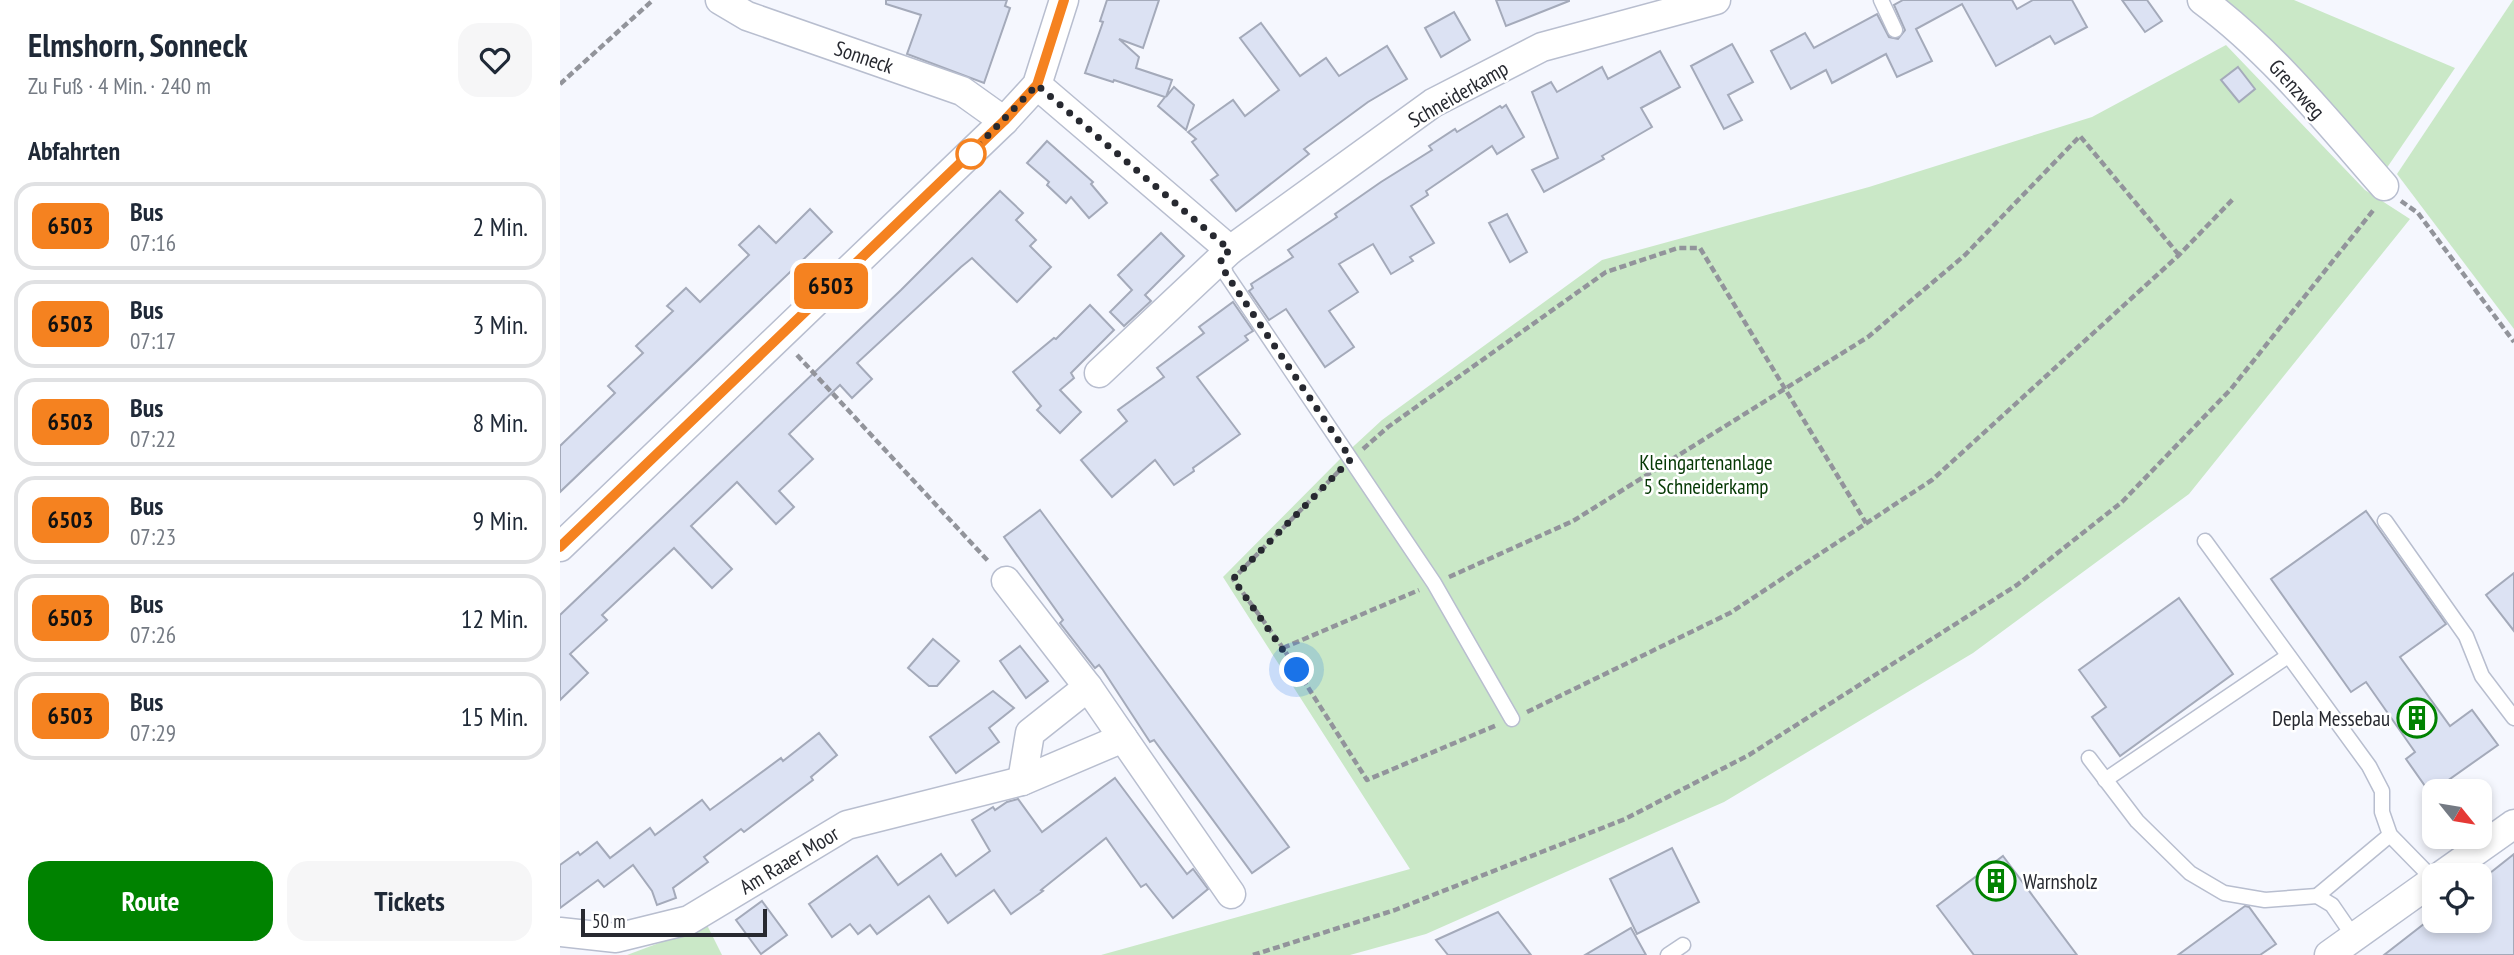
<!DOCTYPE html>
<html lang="de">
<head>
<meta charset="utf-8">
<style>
  body { margin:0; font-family:"PT Sans Narrow",sans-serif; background:#f6f6f7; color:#1f2937; height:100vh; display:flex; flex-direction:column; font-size:26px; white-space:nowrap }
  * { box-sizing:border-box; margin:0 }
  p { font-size:23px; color:#747a83 }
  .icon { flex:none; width:38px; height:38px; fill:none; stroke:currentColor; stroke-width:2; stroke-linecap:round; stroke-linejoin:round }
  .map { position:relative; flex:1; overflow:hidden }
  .panel { display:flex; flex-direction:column; background:#fff; width:560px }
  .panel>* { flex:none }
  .badge { padding:0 14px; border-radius:10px; font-size:24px; line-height:46px }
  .needle { width:46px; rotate:120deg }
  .controls { position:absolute; left:1862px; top:779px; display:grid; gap:14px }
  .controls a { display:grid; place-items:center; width:70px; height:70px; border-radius:14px; background:#fff; box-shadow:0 4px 10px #0003; font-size:35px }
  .scale { position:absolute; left:21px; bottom:18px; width:186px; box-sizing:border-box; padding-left:7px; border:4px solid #272930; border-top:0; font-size:19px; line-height:24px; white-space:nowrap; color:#272930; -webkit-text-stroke:5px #fff; paint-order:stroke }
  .you { position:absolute; width:35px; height:35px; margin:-18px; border:5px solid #fff; border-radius:50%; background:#1a73e8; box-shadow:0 0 0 10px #1a73e833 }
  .map>.badge { position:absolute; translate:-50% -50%; box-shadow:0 0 0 4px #fff }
  h2 { padding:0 28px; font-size:26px; line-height:63px }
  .round { display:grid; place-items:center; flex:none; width:74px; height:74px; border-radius:21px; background:#f6f6f7 }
  .head { display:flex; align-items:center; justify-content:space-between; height:119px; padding:0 28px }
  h1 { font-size:33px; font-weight:700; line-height:52px }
  .button { display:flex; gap:14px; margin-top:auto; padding:14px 28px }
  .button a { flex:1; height:80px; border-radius:21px; background:#008200; color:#fff; font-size:28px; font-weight:700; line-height:80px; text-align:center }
  .button a+a { background:#f6f6f7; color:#1f2937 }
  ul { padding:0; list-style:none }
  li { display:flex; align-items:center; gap:21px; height:88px; margin:0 14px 10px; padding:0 14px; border:4px solid #e0e1e3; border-radius:21px }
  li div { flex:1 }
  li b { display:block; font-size:26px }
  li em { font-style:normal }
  li .badge { min-width:77px; font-weight:700; text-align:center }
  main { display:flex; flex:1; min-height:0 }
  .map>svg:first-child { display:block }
</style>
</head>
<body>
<main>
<section class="panel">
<div class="head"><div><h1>Elmshorn, Sonneck</h1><p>Zu Fuß · 4 Min. · 240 m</p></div><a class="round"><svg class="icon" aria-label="heart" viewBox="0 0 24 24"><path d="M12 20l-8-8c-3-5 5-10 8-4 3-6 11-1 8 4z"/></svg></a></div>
<h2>Abfahrten</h2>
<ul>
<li><span class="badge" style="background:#f58220;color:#111">6503</span><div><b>Bus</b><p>07:16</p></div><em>2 Min.</em></li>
<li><span class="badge" style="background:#f58220;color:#111">6503</span><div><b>Bus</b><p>07:17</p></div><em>3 Min.</em></li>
<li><span class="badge" style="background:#f58220;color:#111">6503</span><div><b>Bus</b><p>07:22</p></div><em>8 Min.</em></li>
<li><span class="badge" style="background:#f58220;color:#111">6503</span><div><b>Bus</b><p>07:23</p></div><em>9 Min.</em></li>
<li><span class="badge" style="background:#f58220;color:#111">6503</span><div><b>Bus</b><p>07:26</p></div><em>12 Min.</em></li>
<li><span class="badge" style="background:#f58220;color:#111">6503</span><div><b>Bus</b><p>07:29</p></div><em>15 Min.</em></li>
</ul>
<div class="button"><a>Route</a><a>Tickets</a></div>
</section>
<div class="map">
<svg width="1954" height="955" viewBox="0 0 1954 955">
  <rect width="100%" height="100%" fill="#f5f7fe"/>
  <g fill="#cae8c7">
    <path d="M1651 0H1734L1895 68 1822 175Z"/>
    <path d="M1953 0H1954V329L1837 174Z"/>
    <path d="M1666 45 1805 190 1850 219 1629 494 1413 653 1164 802 866 934 790 955H541L850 869 663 577 783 456 822 420 1042 260 1309 187 1532 117Z"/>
    <path d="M147 925 162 955H67Z"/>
  </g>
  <g fill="#dce2f3" stroke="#a4aaba" stroke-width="2">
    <path d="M326 0H447L445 6 450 8 424 83 347 54 361 15 326 4Z"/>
    <path d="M547 0H599L583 48 559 39 579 57 576 68 612 80 606 97 614 87 634 105 626 130 598 106 605 97 554 80 553 82 525 73 543 22 540 21Z"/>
    <path d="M936 0H1009V1L946 26Z"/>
    <path d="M1343 0H1452L1457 9 1473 0H1512L1527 27 1495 44 1490 36 1436 66 1402 4 1356 29 1372 61 1337 77 1326 54 1272 83 1266 70 1231 89 1211 51 1245 33 1254 48 1317 14 1329 37 1338 39 1345 30 1334 5Z"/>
    <path d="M1562 0H1587L1602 21 1585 32Z"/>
    <path d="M894 12 910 40 881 57 865 28Z"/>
    <path d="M701 23 740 76 766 58 779 76 827 46 847 79 808 102 744 149 749 154 676 211 651 180 658 175 632 142 636 139 628 132 673 100 685 116 719 90 680 38Z"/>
    <path d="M1172 44 1193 82 1168 95 1182 120 1164 129 1131 66Z"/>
    <path d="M1100 51 1120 87 1081 108 1092 127 1042 156 1044 159 984 192 972 170 998 158 972 92 991 82 997 92 1042 67 1048 79Z"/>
    <path d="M1678 67 1695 89 1679 102 1661 80Z"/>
    <path d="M946 105 964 137 937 154 932 146 866 191 868 195 851 206 874 243 850 257 853 261 831 274 813 244 779 264 798 292 769 311 794 347 765 367 726 309 709 320 689 291 693 288 691 284 733 257 728 250 777 217 775 214 821 182 872 150 869 146 895 129 897 132 940 106 942 108Z"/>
    <path d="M487 141 533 182 531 184 547 203 529 218 511 197 506 203 487 185 489 182 467 163Z"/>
    <path d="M440 191 463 213 456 220 476 240 470 246 491 267 457 302 412 258 401 267 297 363 312 379 292 398 280 385 229 434 253 459 219 491 234 507 216 524 177 482 131 526 172 569 152 588 114 548 42 615 47 620 10 654 28 673 0 700V615L341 290Z"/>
    <path d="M250 209 272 232 0 492V446L55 393 48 386 83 353 76 346 113 311 107 306 126 288 140 302 189 255 179 245 199 226 216 243Z"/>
    <path d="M947 214 967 252 950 262 929 223Z"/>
    <path d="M601 233 624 256 585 295 591 301 564 326 550 312 572 290 558 275Z"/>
    <path d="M673 302 693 331 685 336 688 340 637 377 680 434 633 468 634 471 614 485 595 460 552 497 521 460 567 421 558 410 604 377 597 368 644 333 639 327Z"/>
    <path d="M530 305 554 330 511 373 514 378 500 390 521 412 500 433 477 410 481 406 453 372 494 338 496 339Z"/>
    <path d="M480 510 729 847 692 873 594 740 590 742 543 670 539 665 535 668 500 623 503 620 444 537Z"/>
    <path d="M1806 511 1886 624 1840 657 1890 726 1912 710 1938 745 1870 793 1846 759 1855 752 1806 682 1791 692 1711 579Z"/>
    <path d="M1954 573V631L1926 595Z"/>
    <path d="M1619 598 1673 674 1560 756 1532 717 1546 707 1519 670Z"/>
    <path d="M373 639 399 661 377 686H369L348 668Z"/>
    <path d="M460 646 488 681 466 698 440 661Z"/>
    <path d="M433 691 454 708 429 728 439 742 396 773 370 737Z"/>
    <path d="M259 733 277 755 251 777 253 780 184 832 181 829 144 857 148 862 113 888 116 898 97 905 92 891 73 865 44 887 38 880 0 908V865L18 852 20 855 37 842 50 858 90 828 95 835 142 800 150 810 221 758 223 761Z"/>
    <path d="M555 778 627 874 633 869 648 889 613 918 586 884 581 887 546 838 481 890 483 891 451 914 434 890 388 923 369 896 317 934 310 925 298 934 290 924 272 937 249 904 317 856 338 885 381 854 396 876 430 851 412 820 433 807 435 810 447 802 458 799 482 832Z"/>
    <path d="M1112 848 1139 902 1077 934 1050 879Z"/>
    <path d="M1954 854V955H1824L1869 920H1920V881Z"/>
    <path d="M1443 856 1517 955H1414L1377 906Z"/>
    <path d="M202 901 227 935 201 954 176 920Z"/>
    <path d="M1685 906 1689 907 1716 944 1700 955H1618Z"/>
    <path d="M938 912 971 955H888L876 940Z"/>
    <path d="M1071 928 1086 955H1025Z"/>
  </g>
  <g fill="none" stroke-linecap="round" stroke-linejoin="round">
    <g stroke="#b8becf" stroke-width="17">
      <g id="service">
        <path d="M1321 0 1335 30"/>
        <path d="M661 258 666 274 874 583 952 719"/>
        <path d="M1825 521 1906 636 1922 676 1954 718"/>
        <path d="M1645 541 1809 766 1822 791V812L1830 835 1874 880"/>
        <path d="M1529 758 1577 821 1630 873 1664 893 1705 900 1757 896 1772 905 1794 937"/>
        <path d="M1545 780 1728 656"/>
        <path d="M1757 896 1830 835"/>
        <path d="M1108 955 1123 945"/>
      </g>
    </g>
    <g stroke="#b8becf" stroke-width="31">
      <g id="minor">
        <path d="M160 0 187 16 402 91 444 121"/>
        <path d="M1642 0C1712 52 1767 121 1824 186"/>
        <path d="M477 85 670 250 873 103 982 47 1156 0"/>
        <path d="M539 373 670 250"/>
        <path d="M0 547 444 121 477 85 504 0"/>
        <path d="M446 581 528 687 563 738"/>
        <path d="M462 781 470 733 528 687"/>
        <path d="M1882 875 1954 824"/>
        <path d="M0 932 56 938 129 920 287 825 462 781 563 738 671 894"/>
        <path d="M1769 955 1874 880"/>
      </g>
    </g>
    <g stroke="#92949b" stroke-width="4.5" stroke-dasharray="7 3.5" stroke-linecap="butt">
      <path d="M0 84 93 0"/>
      <path d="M1841 201 1858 213 1954 342"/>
      <path d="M237 355 429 562"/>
      <path d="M803 449 828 427 1046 272 1118 248H1140L1306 523"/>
      <path d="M779 471 673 579 723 648 807 780 937 725"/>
      <path d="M889 577 1013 521 1308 337 1405 255 1520 136 1619 255"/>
      <path d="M723 648 859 590"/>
      <path d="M967 712 1170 613 1372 480 1619 255 1674 198"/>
      <path d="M693 955 835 910 1065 819 1189 755 1457 585 1562 502 1671 389 1815 208"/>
    </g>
    <use href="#service" stroke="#fff" stroke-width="14"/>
    <use href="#minor" stroke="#fff" stroke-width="28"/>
  </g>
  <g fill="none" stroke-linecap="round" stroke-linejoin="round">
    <g stroke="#fff" stroke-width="16">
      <path id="line" d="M0 547 444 121 477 85 504 0"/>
    </g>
    <use href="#line" stroke="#f58220" stroke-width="10"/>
    <path stroke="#272930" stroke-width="7" stroke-dasharray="0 12.6" d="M411 154 406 158 477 85 670 250 660 258 666 274 791 459 673 579 737 670"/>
  </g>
  <defs>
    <g id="building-ring" transform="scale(2.0125)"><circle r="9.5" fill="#fff" stroke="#008200" stroke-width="1.5"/><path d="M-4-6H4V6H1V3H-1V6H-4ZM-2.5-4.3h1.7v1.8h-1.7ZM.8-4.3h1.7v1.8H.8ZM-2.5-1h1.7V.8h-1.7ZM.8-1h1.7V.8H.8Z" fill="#008200"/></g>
  </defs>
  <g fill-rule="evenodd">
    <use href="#building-ring" x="1857" y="718"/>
    <use href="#building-ring" x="1436" y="881"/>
  </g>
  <circle fill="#fff" stroke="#f58220" stroke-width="3.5" cx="411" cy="154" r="14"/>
  <g text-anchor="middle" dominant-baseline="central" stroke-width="5" stroke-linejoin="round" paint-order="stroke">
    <g font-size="21" fill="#272930" stroke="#fff">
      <text transform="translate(304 57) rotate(19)">Sonneck</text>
      <text transform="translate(1737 89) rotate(48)">Grenzweg</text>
      <text transform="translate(898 94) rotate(-30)">Schneiderkamp</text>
      <text transform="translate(229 860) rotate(-31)">Am Raaer Moor</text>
    </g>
    <g font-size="21" fill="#063905" stroke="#fff">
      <text x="1146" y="462">Kleingartenanlage<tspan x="1146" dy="24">5 Schneiderkamp</tspan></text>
    </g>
    <g font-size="21" fill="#272930" stroke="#fff" text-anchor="end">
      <text x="1830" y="718">Depla Messebau</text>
      <text x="1463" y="881" text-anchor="start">Warnsholz</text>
    </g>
  </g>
</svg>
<div class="controls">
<a><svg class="needle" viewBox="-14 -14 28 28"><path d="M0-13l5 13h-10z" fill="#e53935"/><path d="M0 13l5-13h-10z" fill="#747a83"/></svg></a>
<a><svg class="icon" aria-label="locate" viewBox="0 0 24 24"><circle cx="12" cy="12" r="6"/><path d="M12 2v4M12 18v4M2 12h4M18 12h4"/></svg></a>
</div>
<div class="scale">50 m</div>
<div class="you" style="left:737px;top:670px"></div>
<b class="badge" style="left:271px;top:286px;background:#f58220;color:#111">6503</b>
</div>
</main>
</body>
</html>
